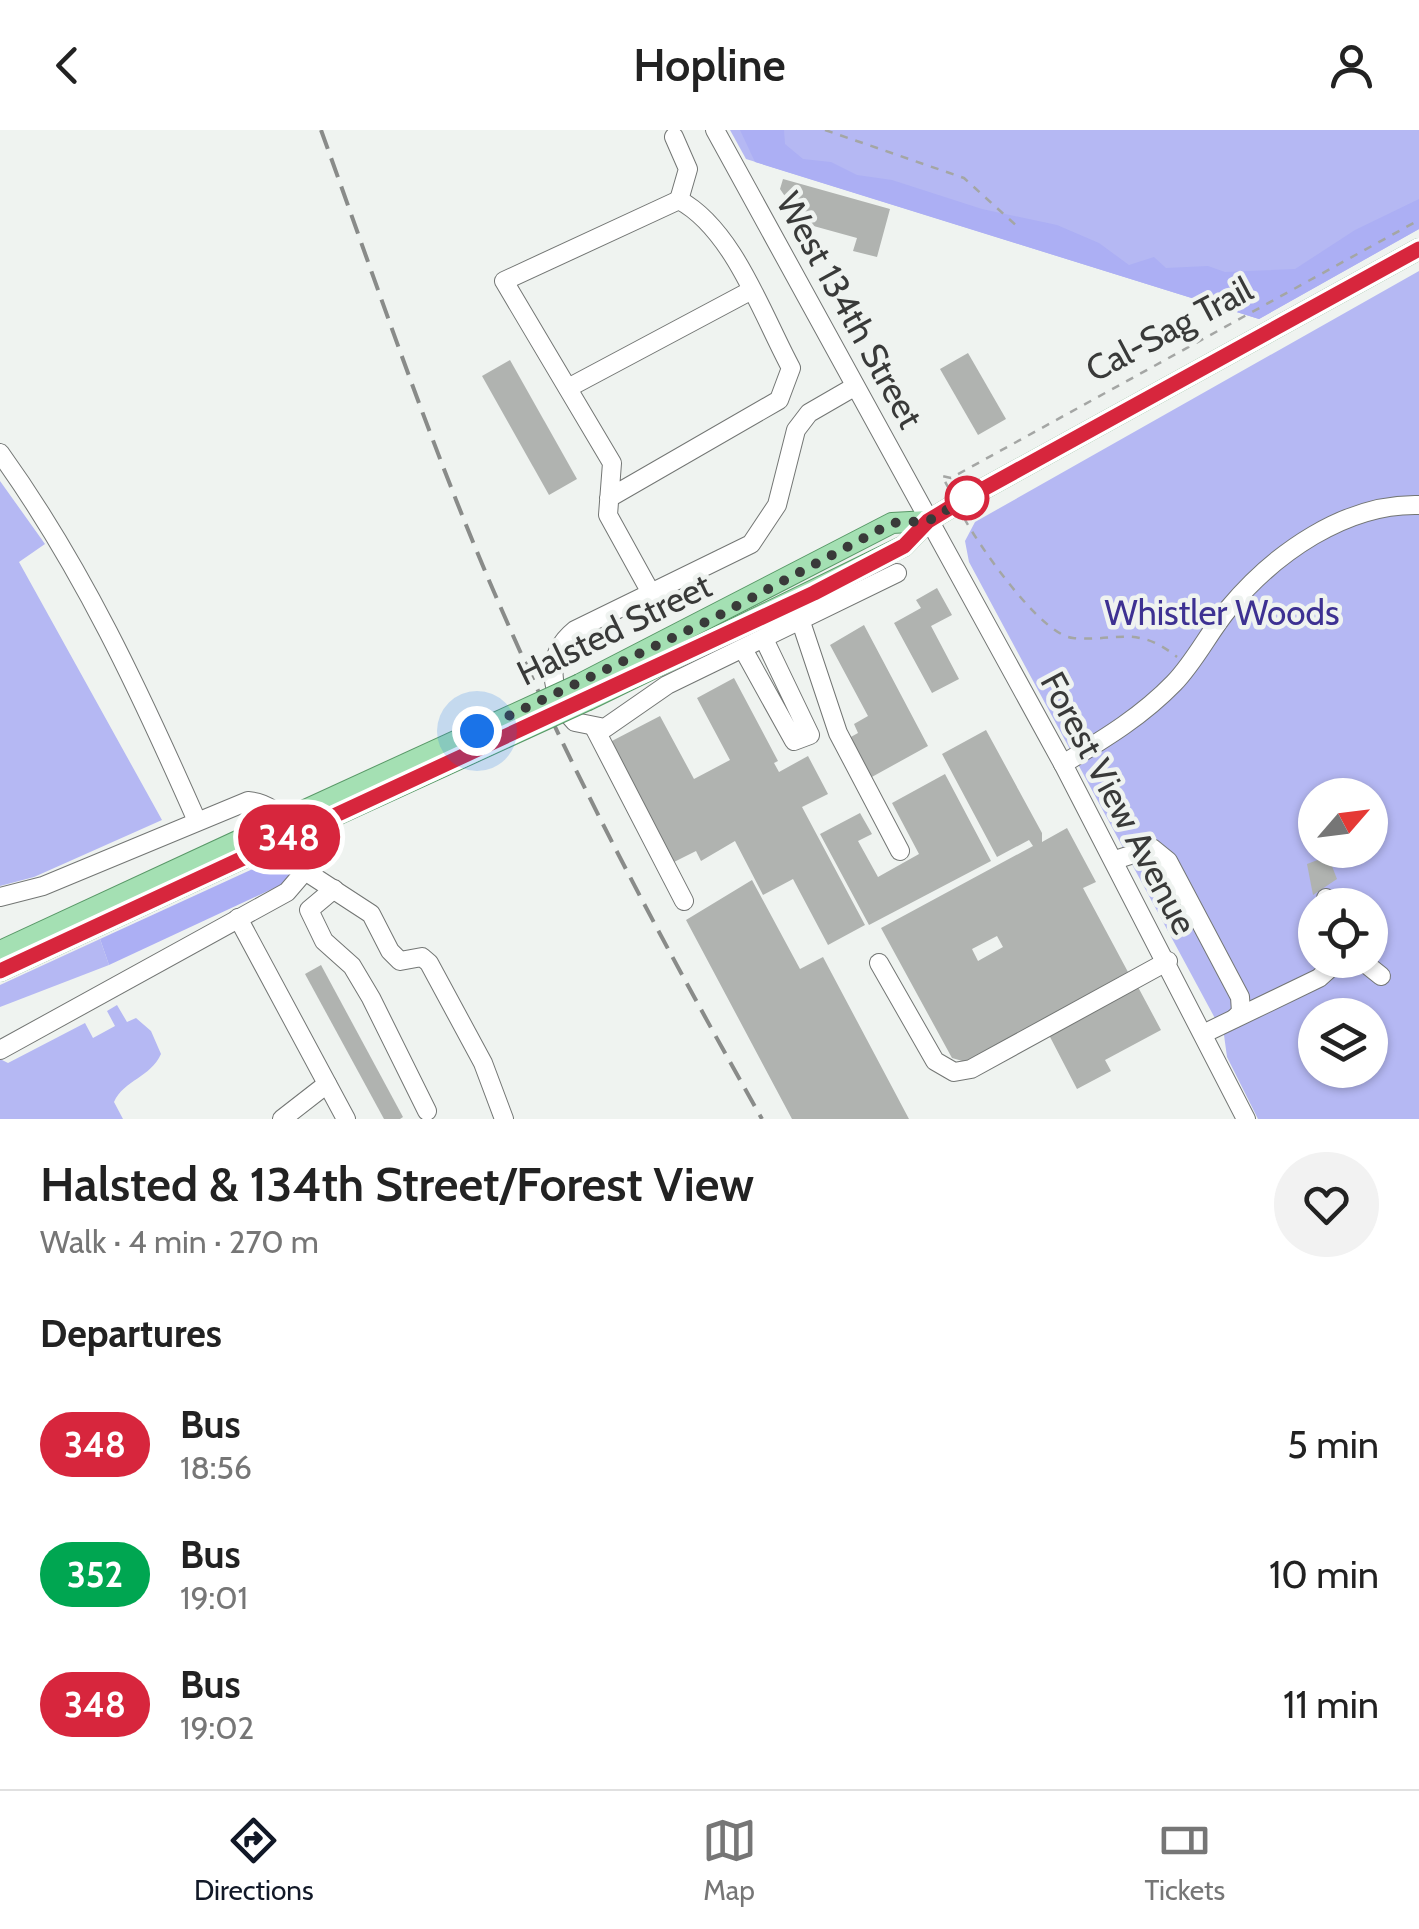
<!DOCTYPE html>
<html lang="en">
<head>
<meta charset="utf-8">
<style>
  body { margin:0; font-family:Cabin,sans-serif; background:#f2f2f2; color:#222; height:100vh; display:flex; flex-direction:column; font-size:38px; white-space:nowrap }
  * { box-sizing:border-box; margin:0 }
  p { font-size:32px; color:#767676 }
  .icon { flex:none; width:55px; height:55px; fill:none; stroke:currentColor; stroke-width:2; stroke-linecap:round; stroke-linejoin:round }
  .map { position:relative; height:989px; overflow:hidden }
  .drawer { display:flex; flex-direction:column; background:#fff; flex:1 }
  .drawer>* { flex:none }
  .badge { padding:0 20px; border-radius:32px; font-size:35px; line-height:65px }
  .needle { width:65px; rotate:62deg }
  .controls { position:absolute; left:1298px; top:648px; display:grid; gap:20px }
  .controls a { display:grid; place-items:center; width:90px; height:90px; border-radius:50%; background:#fff; box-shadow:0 2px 8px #0004; font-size:50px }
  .you { position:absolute; width:50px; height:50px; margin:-25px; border:8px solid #fff; border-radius:50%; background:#1a73e8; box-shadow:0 0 0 15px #1a73e833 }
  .map>.badge { position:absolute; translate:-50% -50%; box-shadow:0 0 0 5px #fff }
  h2 { padding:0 40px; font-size:38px; line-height:90px }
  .round { display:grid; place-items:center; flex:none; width:105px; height:105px; border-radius:52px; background:#f2f2f2 }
  .overview { display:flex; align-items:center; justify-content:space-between; height:170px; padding:0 40px }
  h1 { font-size:48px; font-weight:600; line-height:75px }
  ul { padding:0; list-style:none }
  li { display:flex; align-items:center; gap:30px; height:130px; padding:0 40px }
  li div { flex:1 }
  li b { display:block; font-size:38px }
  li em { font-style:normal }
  li .badge { min-width:110px; font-weight:700; text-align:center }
  header { display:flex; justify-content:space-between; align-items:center; height:130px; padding:0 40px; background:#fff; font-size:45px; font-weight:600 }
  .tabs { display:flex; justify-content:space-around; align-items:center; height:140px; border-top:2px solid #e0e0e0; background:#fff; font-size:28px; color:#767676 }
  .tabs a { display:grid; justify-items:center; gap:5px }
  .tabs .selected { color:#111827 }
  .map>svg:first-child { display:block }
</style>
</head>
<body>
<header><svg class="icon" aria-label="back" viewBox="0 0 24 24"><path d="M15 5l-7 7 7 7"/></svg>Hopline<svg class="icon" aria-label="person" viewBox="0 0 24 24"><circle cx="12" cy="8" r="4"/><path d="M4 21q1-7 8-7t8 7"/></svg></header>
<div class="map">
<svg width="1419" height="989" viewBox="0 0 1419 989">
  <rect width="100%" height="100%" fill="#eff3f0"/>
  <g fill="#b5b8f3" fill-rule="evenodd">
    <path d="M730 0H1419V99L1259 189 746 29Z"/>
    <path d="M1419 141V989H1258L1227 927 1224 905 969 432 965 411 975 392ZM1315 665H1370V720H1315ZM1315 775H1370V830H1315ZM1315 885H1370V940H1315Z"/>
    <path d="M0 351 45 414 19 432 162 690 34 747 0 756Z"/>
    <path d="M100 809 109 835 0 877V855Z"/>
    <path d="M117 875 127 892 136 888 151 901 161 924C151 947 124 950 114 972L123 989H0V929L8 933 85 893 93 908 115 896 107 881Z"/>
  </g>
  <g fill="#acaff4">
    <path d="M740 0H784L785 14 803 29 831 32 857 45 892 50 982 79 1057 95 1099 113 1129 135 1154 127 1166 138 1208 136 1225 142 1295 139 1355 100 1419 69V99L1259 189 755 32Z"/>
    <path d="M292 721 294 741 285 753 109 835 100 809Z"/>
  </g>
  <g fill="#b0b3b0" fill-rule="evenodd">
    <path d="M783 49 890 79 877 127 853 121 857 108 799 92 802 83 795 81 780 59Z"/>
    <path d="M968 223 1006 289 978 305 940 239Z"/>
    <path d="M510 230 577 349 549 365 482 246Z"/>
    <path d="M937 458 952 485 931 496 959 549 932 563 894 493 921 478 916 470Z"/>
    <path d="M864 495 928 616 870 648 849 608 858 603 854 594 868 586 830 515Z"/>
    <path d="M734 548 778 631 774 633 779 642 808 626 828 664 802 677 865 795 828 815 793 749 763 765 735 711 701 731 696 721 674 732 610 612 660 586 694 649 730 630 697 568Z"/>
    <path d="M986 600 1042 703V712L1067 698 1096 752 1083 758 1128 842 966 932 952 928 881 798 1033 716 1029 710 997 727 942 624ZM997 806 1003 817 978 831 972 819Z"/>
    <path d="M945 644 991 731 869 795 820 704 860 683 872 704 858 711 878 747 919 724 892 673Z"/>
    <path d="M1328 726 1337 749 1313 765 1307 734Z"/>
    <path d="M752 750 800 839 823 827 909 989H792L686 790Z"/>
    <path d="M321 835 403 987 400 989H384L305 844Z"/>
    <path d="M1138 857 1161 900 1105 930 1111 941 1077 959 1049 905Z"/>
  </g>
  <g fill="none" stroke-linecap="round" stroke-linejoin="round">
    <g stroke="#737674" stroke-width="20">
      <g id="minor">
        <path d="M715 0 1063 634 1246 989"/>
        <path d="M674 7 688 39 679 70"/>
        <path d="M854 257 809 283 796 300 777 375 751 414 575 500C544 525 549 565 575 592L605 598 667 555 897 443"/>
        <path d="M568 258 750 161"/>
        <path d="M0 323C82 437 140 562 197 691"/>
        <path d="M609 368 779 270 791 238C762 184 733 99 679 70L504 151 612 333 608 385 651 463"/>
        <path d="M801 492 838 603 900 721"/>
        <path d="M743 519 794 611 810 605 764 509"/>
        <path d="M595 599 684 771"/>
        <path d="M1063 634C1104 609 1141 587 1174 553 1196 530 1209 502 1229 478 1274 424 1345 373 1419 375"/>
        <path d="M1115 730 1152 718 1168 731 1240 867 1241 882 1235 888"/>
        <path d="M305 741 371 784 390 821 400 831 422 827 429 833 483 933 504 989"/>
        <path d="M334 759 309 780 324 811 352 836 371 868 427 981"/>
        <path d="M0 767 43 756 248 671C281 674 305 710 305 741"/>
        <path d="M1326 768 1329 775"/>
        <path d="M238 788 346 989"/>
        <path d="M1361 830 1381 846"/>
        <path d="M879 833 935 931 954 942 971 939 1168 831"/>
        <path d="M1205 903 1319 848 1339 830"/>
        <path d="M0 920 287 762 305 741"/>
        <path d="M282 989 327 954"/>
      </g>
    </g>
    <g stroke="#589867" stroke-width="22">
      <g id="major">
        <path d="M580 554 892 393 928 391"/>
        <path d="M588 570 904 416 928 391 956 374 1419 119"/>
        <path d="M0 821 270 696"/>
        <path d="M0 841 280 711"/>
      </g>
    </g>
    <g stroke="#a4a6a4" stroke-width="2.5" stroke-dasharray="8 8" stroke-linecap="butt">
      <path d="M825 0 964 48 1019 98"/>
      <path d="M949 359 942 346 951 348 1419 90"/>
      <path d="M964 388C980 417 1041 505 1073 508 1117 512 1136 494 1177 527"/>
    </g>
    <use href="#minor" stroke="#fff" stroke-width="18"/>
    <use href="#major" stroke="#a4e0b3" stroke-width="20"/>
    <path stroke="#898b89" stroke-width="4" stroke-dasharray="20 10" stroke-linecap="butt" d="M321 0C377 155 429 311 494 462 572 644 665 817 762 989"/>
    <g stroke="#589867" stroke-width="22" stroke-linecap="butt">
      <g id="major-bridge">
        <path d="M270 696 580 554"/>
        <path d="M280 711 588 570"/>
      </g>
    </g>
    <use href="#major-bridge" stroke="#a4e0b3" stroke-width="20"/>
  </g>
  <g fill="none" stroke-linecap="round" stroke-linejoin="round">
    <g stroke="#fff" stroke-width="22">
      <path id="line" d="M0 841 814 463 904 416 928 391 956 374 1419 119"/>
    </g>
    <use href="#line" stroke="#d7263d" stroke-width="15"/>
    <path stroke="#393a39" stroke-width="10" stroke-dasharray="0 18" d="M477 601 712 489 892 393 928 391 967 368"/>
  </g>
  <circle fill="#fff" stroke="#d7263d" stroke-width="5" cx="967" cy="368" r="20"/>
  <g text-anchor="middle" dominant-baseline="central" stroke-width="9" stroke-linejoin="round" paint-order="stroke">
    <g font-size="35" fill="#393a39" stroke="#eff3f0">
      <text transform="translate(850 180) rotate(61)">West 134th Street</text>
      <text transform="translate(1169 199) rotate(-28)">Cal-Sag Trail</text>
      <text transform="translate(614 499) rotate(-26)">Halsted Street</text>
      <text transform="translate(1119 673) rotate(62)">Forest View Avenue</text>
    </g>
    <g font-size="35" fill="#3d3192" stroke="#eff3f0">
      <text x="1222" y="482">Whistler Woods</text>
    </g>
  </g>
</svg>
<div class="controls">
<a><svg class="needle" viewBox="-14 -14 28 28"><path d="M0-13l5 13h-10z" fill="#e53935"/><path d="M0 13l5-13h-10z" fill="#767676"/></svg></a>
<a><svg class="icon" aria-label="locate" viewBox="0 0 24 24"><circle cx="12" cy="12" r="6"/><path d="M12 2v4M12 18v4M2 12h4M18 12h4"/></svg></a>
<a><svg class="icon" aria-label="layers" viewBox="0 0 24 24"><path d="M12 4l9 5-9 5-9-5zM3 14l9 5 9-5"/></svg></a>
</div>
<div class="you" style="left:477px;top:601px"></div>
<b class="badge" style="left:289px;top:707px;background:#d7263d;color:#fff">348</b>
</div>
<section class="drawer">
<div class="overview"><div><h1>Halsted &amp; 134th Street/Forest View</h1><p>Walk · 4 min · 270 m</p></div><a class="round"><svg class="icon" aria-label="heart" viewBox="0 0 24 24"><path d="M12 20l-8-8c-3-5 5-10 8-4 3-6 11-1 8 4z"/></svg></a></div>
<h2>Departures</h2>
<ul>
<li><span class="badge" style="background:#d7263d;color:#fff">348</span><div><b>Bus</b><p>18:56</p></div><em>5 min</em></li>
<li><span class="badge" style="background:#00a651;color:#fff">352</span><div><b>Bus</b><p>19:01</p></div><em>10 min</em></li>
<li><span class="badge" style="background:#d7263d;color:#fff">348</span><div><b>Bus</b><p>19:02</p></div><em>11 min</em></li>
</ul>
</section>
<nav class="tabs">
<a class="selected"><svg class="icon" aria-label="directions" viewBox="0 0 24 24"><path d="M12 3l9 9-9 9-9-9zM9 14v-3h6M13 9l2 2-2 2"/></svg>Directions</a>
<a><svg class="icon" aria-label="map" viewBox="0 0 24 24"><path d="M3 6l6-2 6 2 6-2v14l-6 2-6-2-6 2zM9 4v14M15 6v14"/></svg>Map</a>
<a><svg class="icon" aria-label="tickets" viewBox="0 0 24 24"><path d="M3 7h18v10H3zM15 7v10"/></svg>Tickets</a>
</nav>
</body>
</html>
